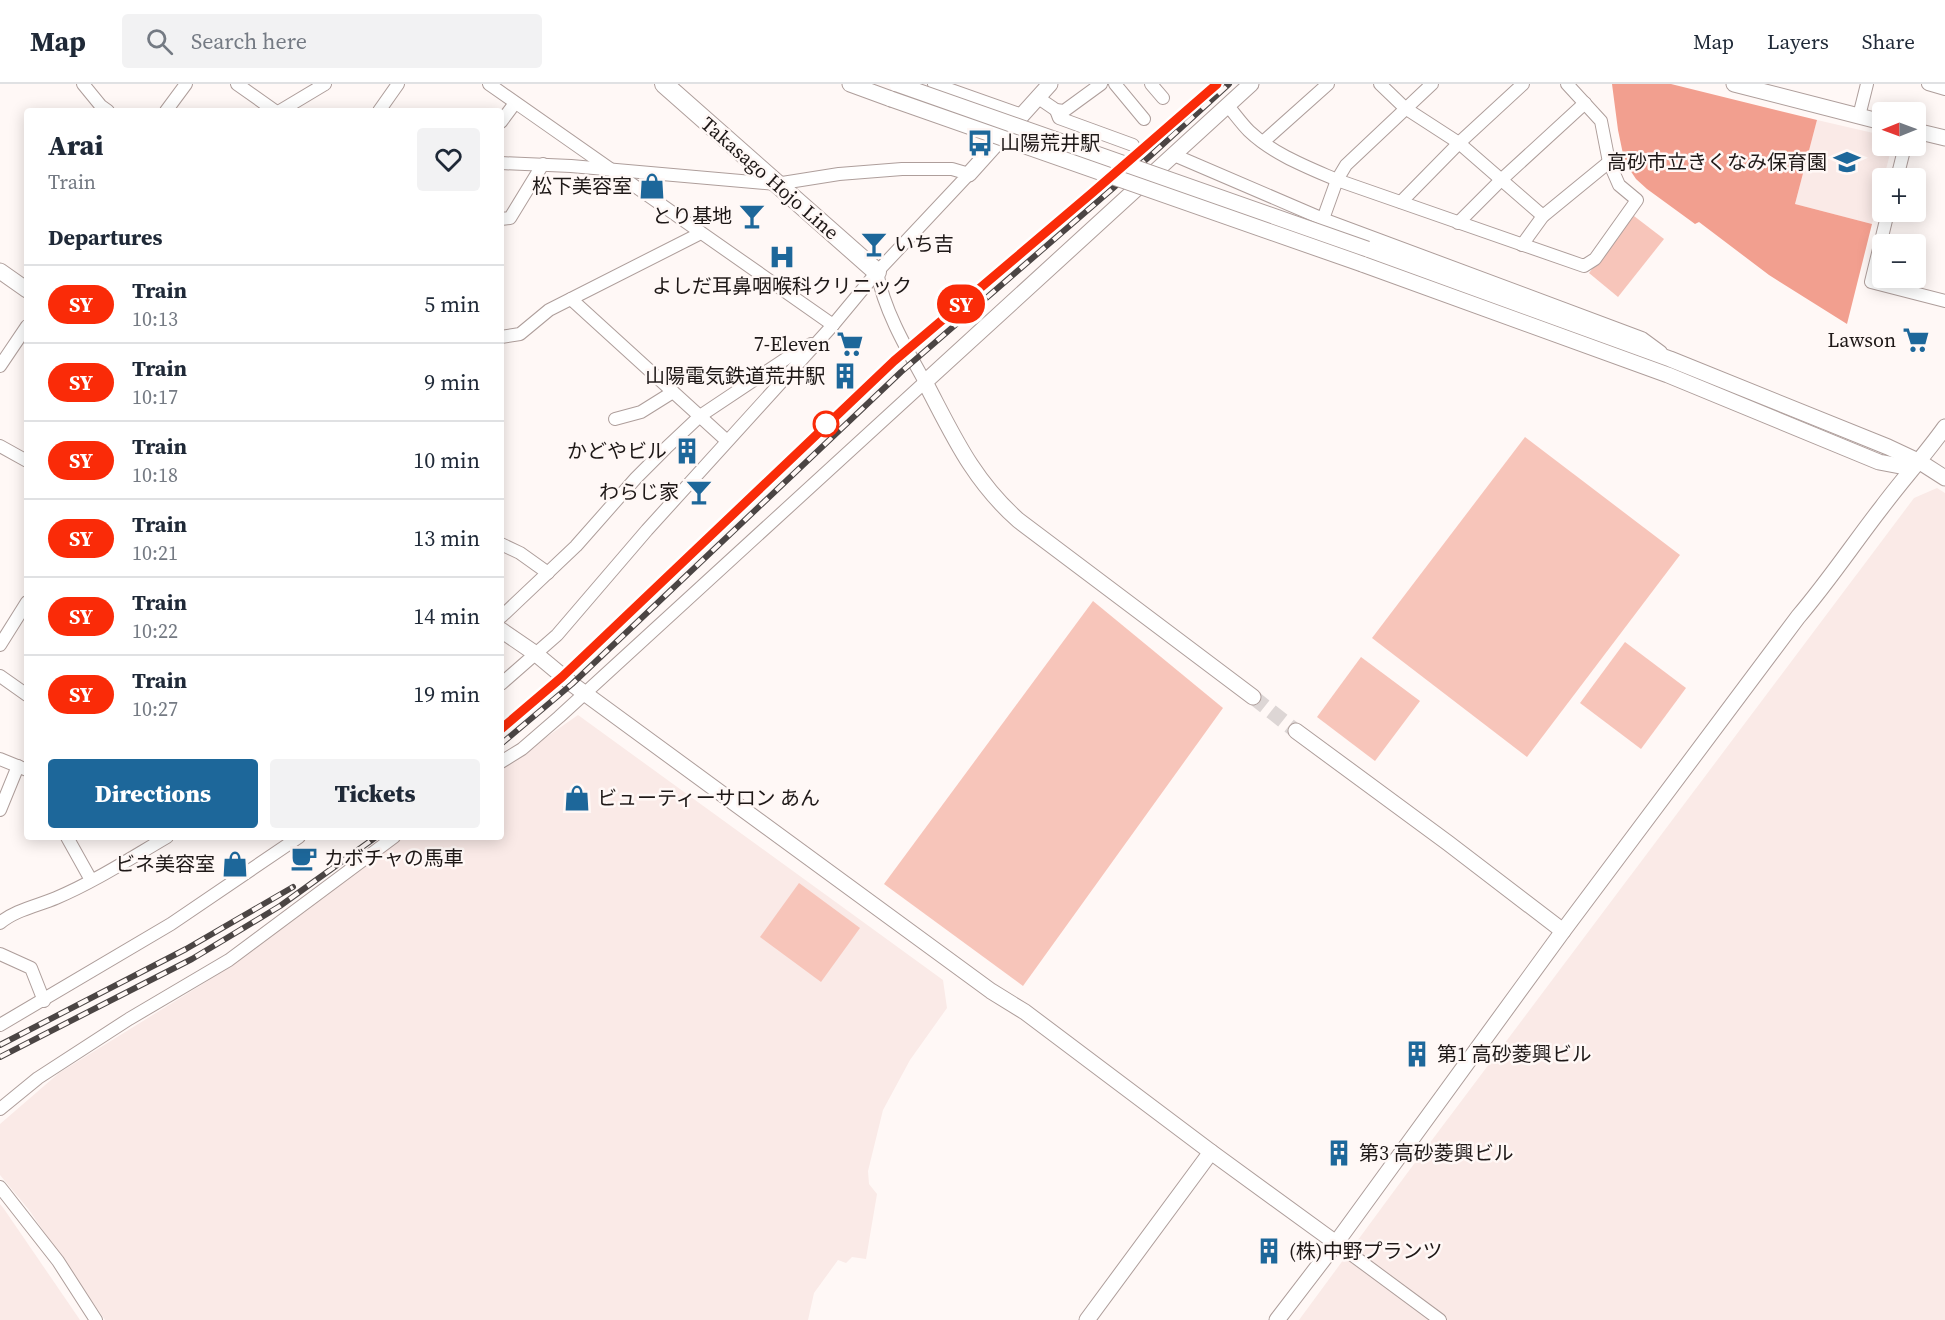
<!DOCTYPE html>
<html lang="en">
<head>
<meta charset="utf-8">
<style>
  body { margin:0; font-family:"Source Serif 4","Noto Sans JP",serif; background:#f2f2f3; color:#1f2937; height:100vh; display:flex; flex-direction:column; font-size:22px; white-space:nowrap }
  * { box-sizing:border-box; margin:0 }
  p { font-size:20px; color:#747a83 }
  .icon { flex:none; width:33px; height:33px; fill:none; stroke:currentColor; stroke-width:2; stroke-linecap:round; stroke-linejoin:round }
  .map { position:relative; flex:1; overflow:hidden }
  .panel { position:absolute; left:24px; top:24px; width:480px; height:732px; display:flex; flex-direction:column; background:#fff; border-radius:6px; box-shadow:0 3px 15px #0003 }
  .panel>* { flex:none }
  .badge { padding:0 12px; border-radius:20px; font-size:21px; line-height:39px }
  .needle { width:39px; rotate:269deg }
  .buttons { position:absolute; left:1872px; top:18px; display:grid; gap:12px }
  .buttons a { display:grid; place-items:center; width:54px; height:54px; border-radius:6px; background:#fff; box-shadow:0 3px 15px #0003; font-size:30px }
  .map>.badge { position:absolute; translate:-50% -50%; box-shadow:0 0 0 3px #fff }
  h2 { padding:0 24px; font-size:22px; line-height:54px }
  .round { display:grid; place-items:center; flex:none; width:63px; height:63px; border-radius:6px; background:#f2f2f3 }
  .head { display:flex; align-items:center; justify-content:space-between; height:102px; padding:0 24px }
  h1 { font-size:28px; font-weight:800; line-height:45px }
  .primary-button { display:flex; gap:12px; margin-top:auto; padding:12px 24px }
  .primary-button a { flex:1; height:69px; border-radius:6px; background:#1d679a; color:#fff; font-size:24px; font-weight:800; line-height:69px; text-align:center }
  .primary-button a+a { background:#f2f2f3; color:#1f2937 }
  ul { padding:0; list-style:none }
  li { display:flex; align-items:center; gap:18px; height:78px; padding:0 24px; border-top:2px solid #e0e1e3 }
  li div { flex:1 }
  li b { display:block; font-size:22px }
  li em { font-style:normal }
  li .badge { min-width:66px; font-weight:700; text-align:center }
  header { display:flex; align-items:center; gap:36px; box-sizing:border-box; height:84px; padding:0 30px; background:#fff; border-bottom:2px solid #e0e1e3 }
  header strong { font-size:28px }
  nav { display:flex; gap:33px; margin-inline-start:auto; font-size:21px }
  .search { width:420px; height:54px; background:#f2f2f3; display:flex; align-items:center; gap:15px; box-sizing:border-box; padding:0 21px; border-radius:6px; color:#747a83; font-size:22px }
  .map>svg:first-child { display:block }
</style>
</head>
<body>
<header>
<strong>Map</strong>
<div class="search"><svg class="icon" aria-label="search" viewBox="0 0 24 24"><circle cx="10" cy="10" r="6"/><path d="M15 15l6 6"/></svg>Search here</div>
<nav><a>Map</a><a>Layers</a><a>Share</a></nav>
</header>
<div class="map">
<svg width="1945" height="1236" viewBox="0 0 1945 1236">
  <rect width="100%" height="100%" fill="#fff8f6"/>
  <g fill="#faeae7">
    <path d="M1817 36 1882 51V62H1892L1872 140 1795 120Z"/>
    <path d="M1937 404 1945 409V1236H1299L1408 1088 1914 414Z"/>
    <path d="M578 631 943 896 947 924 910 976 883 1026 868 1087 869 1100 877 1110 866 1175 852 1173 846 1179 838 1176 814 1209 808 1236H105L29 1126 0 1091V1040L59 989 206 898 404 753H501V685Z"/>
    <path d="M0 1120 4 1125 80 1236H0Z"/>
  </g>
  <g fill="#f7c5ba">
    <path d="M1634 132 1664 155 1618 213 1589 189Z"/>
    <path d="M1525 353 1680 471 1527 673 1372 554Z"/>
    <path d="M1093 517 1223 624 1023 902 884 800Z"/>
    <path d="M1625 558 1686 604 1641 665 1580 619Z"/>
    <path d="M1361 573 1420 617 1375 677 1317 633Z"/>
    <path d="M799 799 860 844 821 898 760 853Z"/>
  </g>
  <path fill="#f29f8f" d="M1612 0H1671L1817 36 1795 120 1872 140 1847 240 1769 191 1699 138 1695 140 1647 105 1636 95 1628 83 1623 70 1618 46Z"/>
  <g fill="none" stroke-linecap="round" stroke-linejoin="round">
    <path stroke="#ddd6d5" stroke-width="15" stroke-dasharray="15 8" stroke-linecap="butt" d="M1253 613 1296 647"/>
    <g stroke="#ae9e9b" stroke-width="14">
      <g id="minor">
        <path d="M83 0 101 22 108 27"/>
        <path d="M237 0 275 27"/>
        <path d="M489 0 833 241"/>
        <path d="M934 0 1022 31"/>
        <path d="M1115 0 1144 35"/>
        <path d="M1151 0 1163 14"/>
        <path d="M1380 0 1405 24 1459 59 1543 132"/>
        <path d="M1928 0 1945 5"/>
        <path d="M1037 13 1056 26 1064 27 1101 0"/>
        <path d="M1227 21C1235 30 1241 39 1249 47 1273 70 1307 83 1337 96L1584 182 1595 175 1637 116 1619 101 1609 78 1601 37 1567 0"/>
        <path d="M1056 26 1059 34 1133 61"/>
        <path d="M166 27 186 0"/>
        <path d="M280 27 325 0"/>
        <path d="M379 27 398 0"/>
        <path d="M1859 32 1867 0"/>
        <path d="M501 38 515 19"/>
        <path d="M1263 58 1328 0"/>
        <path d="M1174 71 1323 135 1642 254 1661 268"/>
        <path d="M501 79 571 82 776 100 839 90 902 85H952L969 90 877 188 833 241 647 446 557 551 501 600"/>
        <path d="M1897 94 1905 62"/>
        <path d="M1401 118 1459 59 1523 0"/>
        <path d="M1888 128 1871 198 1945 217"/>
        <path d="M501 135 510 134 543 80"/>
        <path d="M1323 135 1337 96 1346 81 1432 0"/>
        <path d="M1458 139 1501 96 1585 19"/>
        <path d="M1522 161 1543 132 1609 78"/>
        <path d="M571 215 727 357"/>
        <path d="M501 253 520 250 549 226 701 149"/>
        <path d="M0 282 27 242"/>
        <path d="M615 335 641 328 673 308"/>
        <path d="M0 362 27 377"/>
        <path d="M501 460 520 469 548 489"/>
        <path d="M501 533 576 462 636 394 666 364 700 332 790 272 811 260"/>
        <path d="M0 561 27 518"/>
        <path d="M0 592 27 611"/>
        <path d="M0 675 27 686"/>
        <path d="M501 678 522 665 559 633 925 298C906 264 884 226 877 188"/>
        <path d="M0 726 18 682"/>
        <path d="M67 753 91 796"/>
        <path d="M0 839C15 826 37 822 56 814 94 798 131 774 167 753"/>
        <path d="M0 870 31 884 44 917"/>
        <path d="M0 941 171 840 299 753"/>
        <path d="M0 1025 38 994 129 935 229 876 394 753"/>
        <path d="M0 1103 58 1177 96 1236"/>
        <path d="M1336 1159 1440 1236"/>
      </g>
    </g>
    <g stroke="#ae9e9b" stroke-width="17">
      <g id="tertiary">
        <path d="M850 0 891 15"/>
        <path d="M1251 0 925 298C953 351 972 395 1018 436L1253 613"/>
        <path d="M1734 0 1882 38"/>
        <path d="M1916 47 1945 54"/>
        <path d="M969 90 1050 0"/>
        <path d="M1367 165 1670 275 1888 363 1920 378 1945 394"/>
        <path d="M1362 180 1668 291 1879 378 1900 382 1920 378"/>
        <path d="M0 187 27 206"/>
        <path d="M501 546 536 570 572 600 991 907 1025 928 1211 1068 1336 1159"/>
        <path d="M1296 647 1448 759 1563 847"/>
        <path d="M1087 1236 1211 1068"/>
        <path d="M1277 1236 1336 1159 1563 847 1798 533C1828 498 1854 459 1882 423 1903 395 1925 371 1945 343"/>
      </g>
    </g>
    <g stroke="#ae9e9b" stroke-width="20">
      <path id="primary" d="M664 0 877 188"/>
    </g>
    <use href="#minor" stroke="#fff" stroke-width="12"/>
    <use href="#tertiary" stroke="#fff" stroke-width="15"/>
    <use href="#primary" stroke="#fff" stroke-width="18"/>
    <g stroke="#4b4544" stroke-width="6">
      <g id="rail">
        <path d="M501 645 562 593 895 277 1092 109 1196 19"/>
        <path d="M501 660 572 600 901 288 1149 73 1229 0"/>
        <path d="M0 961 186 865 293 803"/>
        <path d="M0 973 192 875 280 822 376 753"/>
      </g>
    </g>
    <use href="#rail" stroke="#fff8f6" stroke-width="4" stroke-dasharray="11" stroke-linecap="butt"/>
    <g stroke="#ae9e9b" stroke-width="17" stroke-linecap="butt">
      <g id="tertiary-bridge">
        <path d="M897 0 1367 165"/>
        <path d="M891 15 1362 180"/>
      </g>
    </g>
    <use href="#tertiary-bridge" stroke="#fff" stroke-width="15"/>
  </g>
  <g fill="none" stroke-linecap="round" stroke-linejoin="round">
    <g stroke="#fff" stroke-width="14">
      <path id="line" d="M501 645 562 593 894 277 1092 109 1217 0"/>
    </g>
    <use href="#line" stroke="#fa2b08" stroke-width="9"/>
  </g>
  <defs>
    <g id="bus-bare" transform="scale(2.07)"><path d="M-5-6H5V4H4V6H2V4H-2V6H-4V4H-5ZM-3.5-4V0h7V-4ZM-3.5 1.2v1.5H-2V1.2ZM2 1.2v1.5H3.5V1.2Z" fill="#1d679a" stroke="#fff8f6" stroke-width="2.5" paint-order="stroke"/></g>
    <g id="school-bare" transform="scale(2.07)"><path d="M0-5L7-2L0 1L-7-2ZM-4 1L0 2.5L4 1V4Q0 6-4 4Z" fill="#1d679a" stroke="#fff8f6" stroke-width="2.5" paint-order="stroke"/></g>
    <g id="shop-bare" transform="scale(2.07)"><path d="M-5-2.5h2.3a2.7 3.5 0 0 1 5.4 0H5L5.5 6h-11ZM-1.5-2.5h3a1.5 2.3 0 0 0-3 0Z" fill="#1d679a" stroke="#fff8f6" stroke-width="2.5" paint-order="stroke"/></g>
    <g id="bar-bare" transform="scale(2.07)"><path d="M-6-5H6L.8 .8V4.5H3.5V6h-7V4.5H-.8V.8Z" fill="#1d679a" stroke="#fff8f6" stroke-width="2.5" paint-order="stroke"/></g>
    <g id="hospital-bare" transform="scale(2.07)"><path d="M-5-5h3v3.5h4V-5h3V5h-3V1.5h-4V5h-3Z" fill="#1d679a" stroke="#fff8f6" stroke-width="2.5" paint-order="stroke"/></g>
    <g id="supermarket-bare" transform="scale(2.07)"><path d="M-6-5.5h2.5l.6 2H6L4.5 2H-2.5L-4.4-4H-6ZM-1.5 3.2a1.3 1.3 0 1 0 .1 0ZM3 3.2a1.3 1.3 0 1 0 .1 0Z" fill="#1d679a" stroke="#fff8f6" stroke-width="2.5" paint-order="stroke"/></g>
    <g id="building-bare" transform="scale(2.07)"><path d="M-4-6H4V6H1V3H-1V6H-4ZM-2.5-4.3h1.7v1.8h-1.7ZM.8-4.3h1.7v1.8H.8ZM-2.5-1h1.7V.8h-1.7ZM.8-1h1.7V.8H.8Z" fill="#1d679a" stroke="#fff8f6" stroke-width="2.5" paint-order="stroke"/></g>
    <g id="cafe-bare" transform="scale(2.07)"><path d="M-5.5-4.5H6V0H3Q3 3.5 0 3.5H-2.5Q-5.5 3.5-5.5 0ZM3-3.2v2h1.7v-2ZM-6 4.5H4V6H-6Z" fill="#1d679a" stroke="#fff8f6" stroke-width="2.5" paint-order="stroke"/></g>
  </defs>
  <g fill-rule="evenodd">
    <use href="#bus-bare" x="980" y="59"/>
    <use href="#school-bare" x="1847" y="78"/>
    <use href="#shop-bare" x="652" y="102"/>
    <use href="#bar-bare" x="752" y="132"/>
    <use href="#bar-bare" x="874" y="160"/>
    <use href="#hospital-bare" x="782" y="173"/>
    <use href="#supermarket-bare" x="1916" y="256"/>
    <use href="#supermarket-bare" x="850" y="260"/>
    <use href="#building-bare" x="845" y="292"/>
    <use href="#building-bare" x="687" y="367"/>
    <use href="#bar-bare" x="699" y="408"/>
    <use href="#shop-bare" x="577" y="714"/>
    <use href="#cafe-bare" x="304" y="774"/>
    <use href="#shop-bare" x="235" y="780"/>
    <use href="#building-bare" x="1417" y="970"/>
    <use href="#building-bare" x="1339" y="1069"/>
    <use href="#building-bare" x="1269" y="1167"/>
  </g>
  <circle fill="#fff" stroke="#fa2b08" stroke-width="3" cx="826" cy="340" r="12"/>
  <g text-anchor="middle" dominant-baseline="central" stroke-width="5" stroke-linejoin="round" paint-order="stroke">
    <g font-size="20" fill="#1e1817" stroke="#fff8f6" text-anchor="end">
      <text x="1000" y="59" text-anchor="start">山陽荒井駅</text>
      <text x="1827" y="78">高砂市立きくなみ保育園</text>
      <text x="632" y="102">松下美容室</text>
      <text x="732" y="132">とり基地</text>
      <text x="894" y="160" text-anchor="start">いち吉</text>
      <text x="782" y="202" text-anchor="middle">よしだ耳鼻咽喉科クリニック</text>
      <text x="1896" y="256">Lawson</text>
      <text x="830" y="260">7-Eleven</text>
      <text x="825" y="292">山陽電気鉄道荒井駅</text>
      <text x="667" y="367">かどやビル</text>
      <text x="679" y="408">わらじ家</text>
      <text x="597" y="714" text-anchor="start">ビューティーサロン あん</text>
      <text x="324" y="774" text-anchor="start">カボチャの馬車</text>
      <text x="215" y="780">ビネ美容室</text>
      <text x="1437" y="970" text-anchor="start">第1 高砂菱興ビル</text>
      <text x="1359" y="1069" text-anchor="start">第3 高砂菱興ビル</text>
      <text x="1289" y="1167" text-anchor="start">(株)中野プランツ</text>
    </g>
    <g font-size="20" fill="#1e1817" stroke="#fff8f6">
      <text transform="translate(770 94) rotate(41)">Takasago Hojo Line</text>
    </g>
  </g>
</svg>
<div class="buttons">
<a><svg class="needle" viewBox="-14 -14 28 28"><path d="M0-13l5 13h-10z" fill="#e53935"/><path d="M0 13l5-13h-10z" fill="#747a83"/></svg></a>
<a>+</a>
<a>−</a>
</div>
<b class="badge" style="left:961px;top:220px;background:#fa2b08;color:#fff">SY</b>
<section class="panel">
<div class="head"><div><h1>Arai</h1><p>Train</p></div><a class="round"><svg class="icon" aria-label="heart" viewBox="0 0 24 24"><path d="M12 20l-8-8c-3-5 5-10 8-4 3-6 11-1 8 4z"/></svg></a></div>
<h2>Departures</h2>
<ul>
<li><span class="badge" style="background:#fa2b08;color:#fff">SY</span><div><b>Train</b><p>10:13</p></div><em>5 min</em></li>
<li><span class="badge" style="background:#fa2b08;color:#fff">SY</span><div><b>Train</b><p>10:17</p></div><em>9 min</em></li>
<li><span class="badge" style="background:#fa2b08;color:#fff">SY</span><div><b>Train</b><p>10:18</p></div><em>10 min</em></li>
<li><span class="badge" style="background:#fa2b08;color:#fff">SY</span><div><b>Train</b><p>10:21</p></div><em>13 min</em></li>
<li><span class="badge" style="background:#fa2b08;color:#fff">SY</span><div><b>Train</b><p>10:22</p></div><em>14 min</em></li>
<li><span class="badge" style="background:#fa2b08;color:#fff">SY</span><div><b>Train</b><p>10:27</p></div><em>19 min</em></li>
</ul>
<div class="primary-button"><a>Directions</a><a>Tickets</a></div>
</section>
</div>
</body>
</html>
